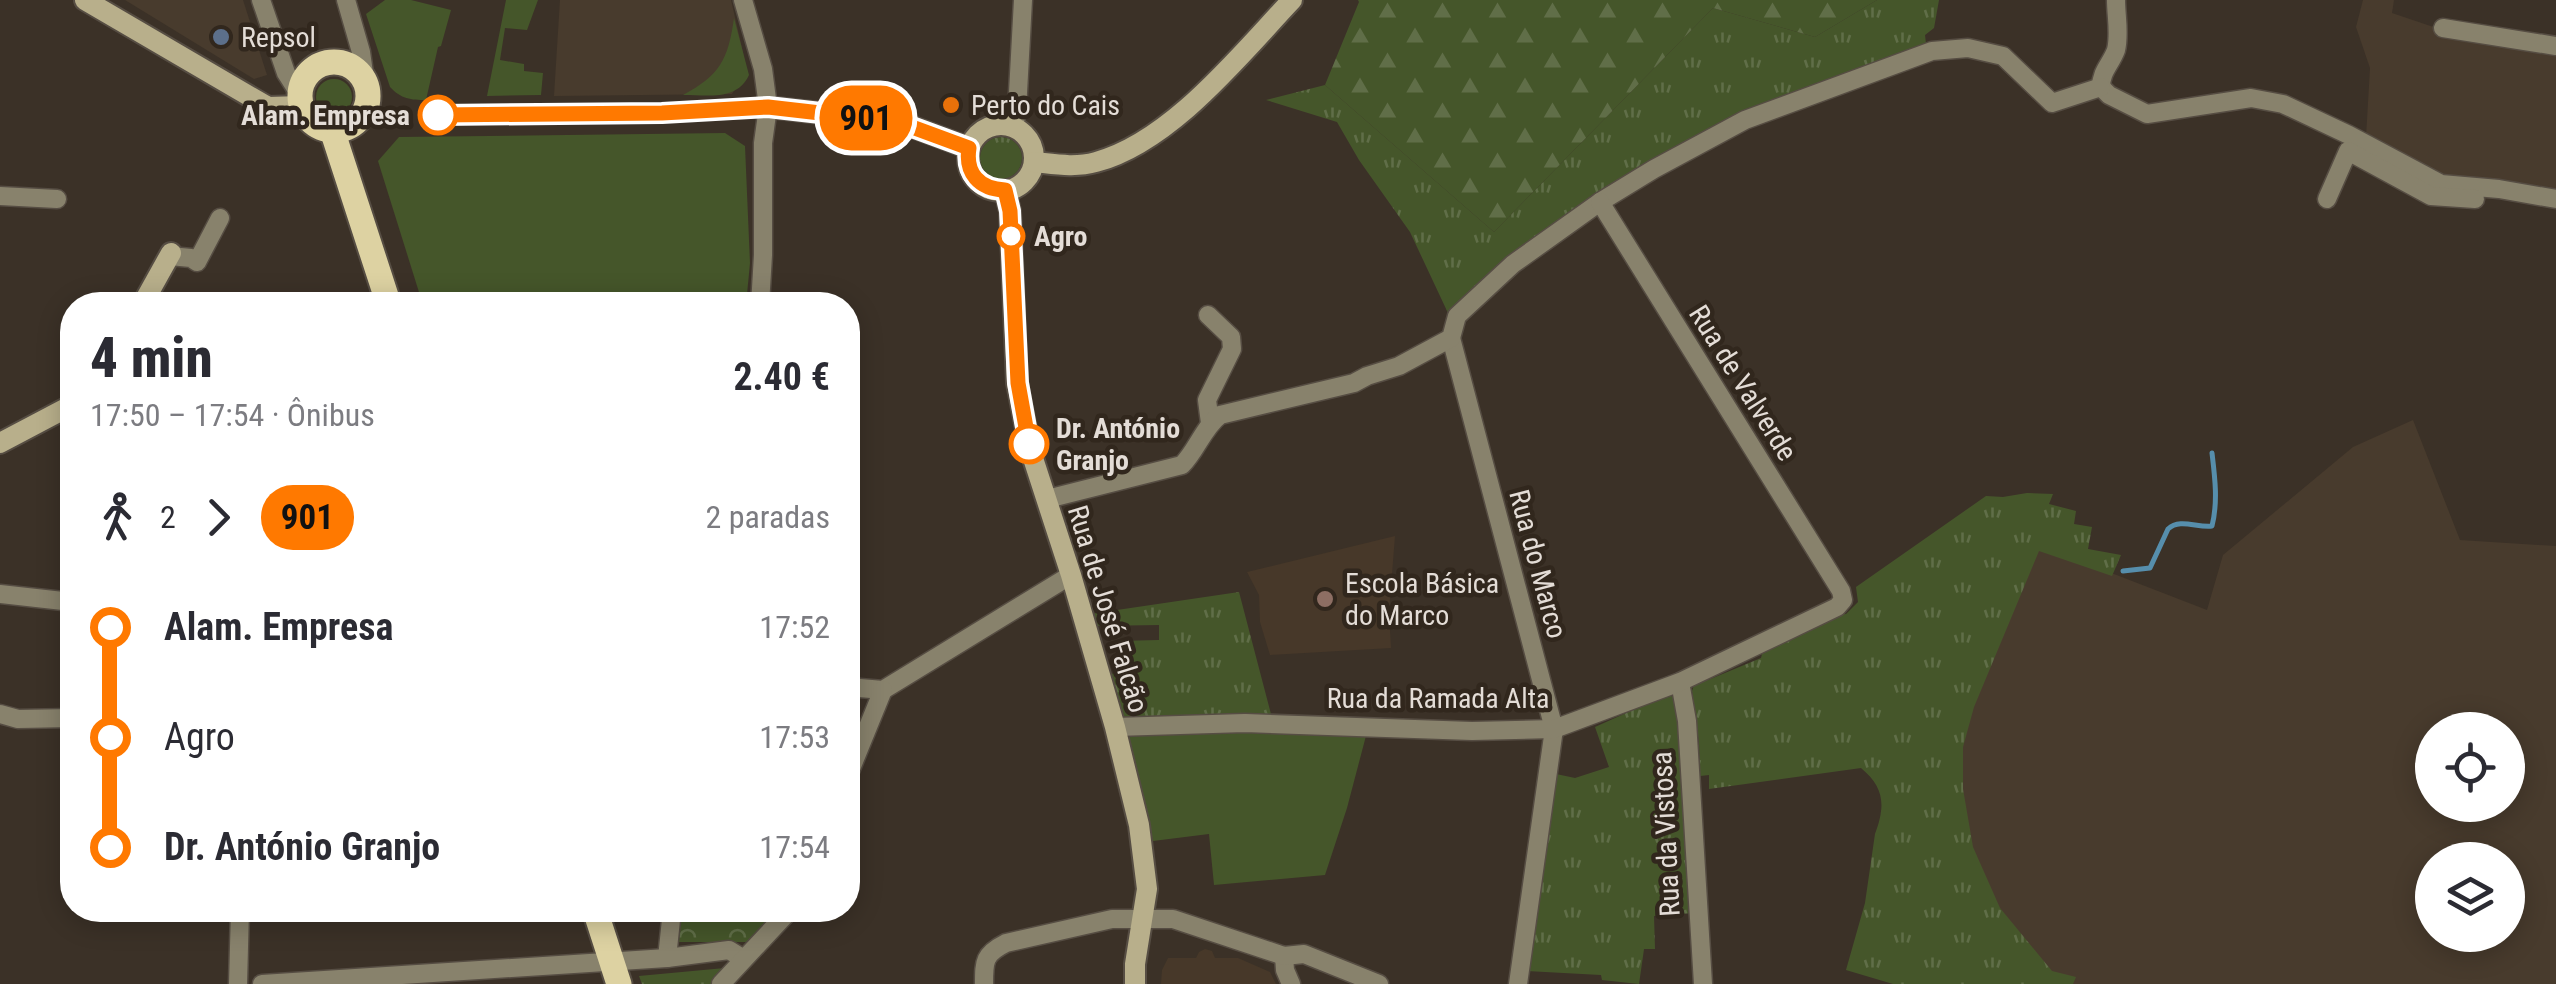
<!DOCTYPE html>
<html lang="pt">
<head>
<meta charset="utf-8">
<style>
  body { margin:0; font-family:"Roboto Condensed",sans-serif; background:#f2f2f3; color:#2b2b33; height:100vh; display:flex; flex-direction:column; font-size:38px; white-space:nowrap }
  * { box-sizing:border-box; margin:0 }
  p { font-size:32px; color:#7c7c81 }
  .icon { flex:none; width:55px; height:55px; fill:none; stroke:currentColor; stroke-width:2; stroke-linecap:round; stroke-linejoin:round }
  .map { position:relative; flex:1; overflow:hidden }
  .sheet { position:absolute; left:60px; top:292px; width:800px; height:630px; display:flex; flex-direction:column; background:#fff; border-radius:40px; box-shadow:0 5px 25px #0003 }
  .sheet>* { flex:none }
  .badge { padding:0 20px; border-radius:32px; font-size:35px; line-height:65px }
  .fabs { position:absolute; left:2415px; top:712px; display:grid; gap:20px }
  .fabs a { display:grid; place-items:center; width:110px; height:110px; border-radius:50%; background:#fff; box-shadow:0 5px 25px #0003; font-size:50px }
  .map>.badge { position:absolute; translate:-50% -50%; box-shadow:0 0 0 5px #fff }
  .legs { display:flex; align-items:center; gap:15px; height:110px; padding:0 30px; font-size:32px }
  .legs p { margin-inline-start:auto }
  .summary { display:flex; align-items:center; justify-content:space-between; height:170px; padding:0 30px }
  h1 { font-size:55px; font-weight:800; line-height:75px }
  ul { padding:0 30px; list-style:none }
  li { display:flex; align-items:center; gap:35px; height:110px; font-size:38px }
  li i { display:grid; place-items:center; width:15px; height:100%; margin:0 12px; background:currentColor }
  li i::after { content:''; width:25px; height:25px; margin:-12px; border:8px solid; border-radius:50%; background:#fff }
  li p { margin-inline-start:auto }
  li:first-child i { background:linear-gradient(#0000 50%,currentColor 0) }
  li:last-child i { background:linear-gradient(currentColor 50%,#0000 0) }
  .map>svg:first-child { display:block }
</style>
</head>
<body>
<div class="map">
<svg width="2556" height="984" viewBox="0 0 2556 984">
  <defs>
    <pattern id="grass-tufts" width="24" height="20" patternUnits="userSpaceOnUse" patternTransform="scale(2.5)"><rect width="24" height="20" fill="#45562a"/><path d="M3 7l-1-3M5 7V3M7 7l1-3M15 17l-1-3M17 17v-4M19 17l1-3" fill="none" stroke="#606e48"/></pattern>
    <pattern id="forest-firs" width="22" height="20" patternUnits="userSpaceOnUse" patternTransform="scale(2.5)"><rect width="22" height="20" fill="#45562a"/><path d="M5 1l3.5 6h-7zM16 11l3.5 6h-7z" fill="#606e48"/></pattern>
    <pattern id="park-crowns" width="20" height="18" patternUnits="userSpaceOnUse" patternTransform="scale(2.5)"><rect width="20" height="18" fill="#45562a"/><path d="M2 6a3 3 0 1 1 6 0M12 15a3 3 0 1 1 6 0" fill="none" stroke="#606e48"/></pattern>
  </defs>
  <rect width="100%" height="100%" fill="#3b3127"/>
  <g fill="#483b2d" fill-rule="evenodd">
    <path d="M125 0H243L267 75 254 79Z"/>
    <path d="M560 0H731L747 70 732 94 554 96Z"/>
    <path d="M2363 0H2394L2392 13 2469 39 2556 53V191L2439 177 2366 137 2370 68 2356 27Z"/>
    <path d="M2413 420 2460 540 2556 546V984H2050L1964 881 1940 775 2039 545 2207 610 2223 555 2353 447ZM2432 730H2508V805H2432ZM2432 860H2508V935H2432Z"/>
  </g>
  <g fill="#473829">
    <path d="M1395 536 1389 612 1391 648 1270 655 1260 622 1259 595 1247 572Z"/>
    <path d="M1205 949 1212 951 1215 958H1238L1270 972 1276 984H1161L1162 970 1168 958H1196L1199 952Z"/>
  </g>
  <g fill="url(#grass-tufts)">
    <path d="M1877 0H1939L1934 28 1925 35 1926 44 1867 69 1741 112 1615 184 1528 247 1448 313 1410 232 1359 160 1337 122 1266 100 1325 85 1494 232 1713 8 1815 37Z"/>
    <circle cx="1001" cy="158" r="21"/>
    <path d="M2027 493 2053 494 2049 504 2076 511 2074 524 2092 527 2088 549 2121 555 2112 576 2039 551 1974 707 1963 747V789L1973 847 2000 908 2052 971 2076 977 2073 984H1893L1846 970 1865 903 1875 834C1886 805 1884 787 1861 768L1709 789V775L1700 776 1699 743 1692 691 1695 682 1704 677 1708 680 1761 658 1763 650 1835 615 1846 614 1858 602 1856 587 1986 496 2003 497Z"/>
    <path d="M1239 592 1272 718 1120 719 1107 675 1119 672 1118 641 1159 640V625L1093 626 1090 614Z"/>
    <path d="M1675 691 1683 721 1693 913 1654 916 1655 949H1644L1639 984 1602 980 1601 975 1527 971 1556 774 1575 778 1609 767 1595 727Z"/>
    <path d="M725 968 711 984H642L639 976Z"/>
  </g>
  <path fill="url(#forest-firs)" d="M1358 0H1877L1815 37 1713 8 1494 232 1325 85 1359 2Z"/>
  <path fill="url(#park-crowns)" d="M681 910H782L746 942H679Z"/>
  <g fill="#45562a">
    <path d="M385 0H411L451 10 441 46 438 47 426 100C411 100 401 99 390 87L366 14Z"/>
    <path d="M506 0H538L527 30 505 28 500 60 524 64V71L543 73 541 95 487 96Z"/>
    <path d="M734 18 749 75C737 101 708 95 683 95 720 75 728 60 734 18Z"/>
    <circle cx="334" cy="97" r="18"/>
    <path d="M725 133 745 146 750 263 746 305H423L378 161 399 137Z"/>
    <path d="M1206 729 1367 732 1347 808 1325 875 1214 885 1209 834 1153 841 1124 738 1125 734Z"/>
  </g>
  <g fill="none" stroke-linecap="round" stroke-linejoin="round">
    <path stroke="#568eac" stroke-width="5" d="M2123 571 2150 568 2168 529C2180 518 2197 528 2212 526 2218 502 2215 478 2212 453"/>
    <g stroke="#564d43" stroke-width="21">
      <g id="street">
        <path d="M261 0 286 73 300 95"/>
        <path d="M346 0 361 52 365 80"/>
        <path d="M743 0 763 69 768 107 763 143V255L760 305"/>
        <path d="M2443 28 2556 46"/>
        <path d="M2101 87 2109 95 2147 114 2251 98 2283 104 2349 135 2441 184 2499 189 2556 199"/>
        <path d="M2101 87C2101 71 2111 64 2116 50 2120 34 2116 16 2116 0"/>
        <path d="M1014 127 1017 111 1023 0"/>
        <path d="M0 196 57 199"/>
        <path d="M2327 199 2348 151 2431 196 2475 199"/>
        <path d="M170 256 191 258 197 262 220 218"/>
        <path d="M1208 315 1231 337 1232 349 1207 400 1210 423"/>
        <path d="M1451 338 1554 729 1518 984"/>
        <path d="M1047 499 1182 465C1197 450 1203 428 1220 415L1354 383 1367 376 1399 366 1451 338 1457 316 1513 264 1600 202 1654 169 1745 120 1932 51 1968 48 2003 56 2052 103 2101 87"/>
        <path d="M0 594 72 602"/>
        <path d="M1680 682 1687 721 1703 984"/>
        <path d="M848 687 883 690 1071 575"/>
        <path d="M0 714 18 719 72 718"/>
        <path d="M1115 727 1245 723 1472 731 1554 729 1680 682 1837 607 1843 600 1841 591 1600 202"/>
        <path d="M848 776 883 690"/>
        <path d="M1284 956 1285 970 1291 984"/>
        <path d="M667 958 672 910"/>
        <path d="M238 984 240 910"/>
        <path d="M262 984 667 958 729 950 742 958"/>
        <path d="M721 984 790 910"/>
        <path d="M984 984C984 961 984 954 1006 943L1112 919H1173L1284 956 1304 954 1379 984"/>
      </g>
    </g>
    <g stroke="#564d43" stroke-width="24">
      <g id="secondary">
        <path d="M85 0 268 107 301 106"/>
        <path d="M768 107 864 118 913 127 969 148"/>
        <circle cx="1001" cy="158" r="33"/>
        <path d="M1034 162C1054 164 1075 168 1096 162 1171 142 1240 55 1292 0"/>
        <path d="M1005 191 1010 211 1017 383 1030 449 1071 575 1115 727 1139 825 1147 889 1135 964V984"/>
        <path d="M142 305 171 253"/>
        <path d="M0 443 72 405"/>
      </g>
    </g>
    <g stroke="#564d43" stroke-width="29">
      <g id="primary">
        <circle cx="334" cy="96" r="34"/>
        <path d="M332 130 389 305"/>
        <path d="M595 910 619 984"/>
      </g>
    </g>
    <use href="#street" stroke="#88826c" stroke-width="18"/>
    <use href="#secondary" stroke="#b8af8b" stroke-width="20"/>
    <use href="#primary" stroke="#ddd2a2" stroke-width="25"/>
  </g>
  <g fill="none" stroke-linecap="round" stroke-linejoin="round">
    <g stroke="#fff" stroke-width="22">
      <path id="line-1" d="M438 115 662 113 768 107 864 118 912 127 969 148C965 173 979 189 1005 190L1010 211 1018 383 1029 444"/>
    </g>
    <use href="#line-1" stroke="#ff7900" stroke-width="15"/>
  </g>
  <circle fill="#5c6f8a" stroke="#31271d" stroke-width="4" cx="221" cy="37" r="10"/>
  <circle fill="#e8710a" stroke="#31271d" stroke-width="4" cx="951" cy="105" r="10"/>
  <g fill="#fff" stroke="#ff7900" stroke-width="5">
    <circle cx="438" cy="115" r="18"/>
    <circle cx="1011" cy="236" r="12"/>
    <circle cx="1029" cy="444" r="18"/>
  </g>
  <circle fill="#8d6e63" stroke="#31271d" stroke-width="4" cx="1325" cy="599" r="10"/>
  <g text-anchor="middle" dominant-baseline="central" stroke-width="9" stroke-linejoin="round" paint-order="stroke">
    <g font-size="28" fill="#e4ddd7" stroke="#31271d" text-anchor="start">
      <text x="241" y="37">Repsol</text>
      <text x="971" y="105">Perto do Cais</text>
      <text x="1345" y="583">Escola Básica<tspan x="1345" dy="32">do Marco</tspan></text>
    </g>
    <g font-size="28" font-weight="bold" fill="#e4ddd7" stroke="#31271d" text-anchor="start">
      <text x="410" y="115" text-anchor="end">Alam. Empresa</text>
      <text x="1034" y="236">Agro</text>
      <text x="1056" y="428">Dr. António<tspan x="1056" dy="32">Granjo</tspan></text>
    </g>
    <g font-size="28" fill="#e4ddd7" stroke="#31271d">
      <text transform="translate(1743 383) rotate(58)">Rua de Valverde</text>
      <text transform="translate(1538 564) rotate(75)">Rua do Marco</text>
      <text transform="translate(1108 609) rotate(73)">Rua de José Falcão</text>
      <text x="1438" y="698">Rua da Ramada Alta</text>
      <text transform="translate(1666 834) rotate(-93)">Rua da Vistosa</text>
    </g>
  </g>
</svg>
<div class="fabs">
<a><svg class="icon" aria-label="locate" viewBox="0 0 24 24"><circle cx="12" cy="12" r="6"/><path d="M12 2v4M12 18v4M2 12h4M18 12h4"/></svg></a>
<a><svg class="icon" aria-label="layers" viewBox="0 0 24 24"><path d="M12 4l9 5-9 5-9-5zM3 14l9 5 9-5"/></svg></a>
</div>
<b class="badge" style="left:866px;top:118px;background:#ff7900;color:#111">901</b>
<section class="sheet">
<div class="summary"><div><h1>4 min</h1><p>17:50 – 17:54 · Ônibus</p></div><b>2.40 €</b></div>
<div class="legs"><svg class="icon" aria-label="walk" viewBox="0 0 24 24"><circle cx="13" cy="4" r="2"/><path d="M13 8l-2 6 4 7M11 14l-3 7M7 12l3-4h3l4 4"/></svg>2<svg class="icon" aria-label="forward" viewBox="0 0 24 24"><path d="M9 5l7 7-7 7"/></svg><b class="badge" style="background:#ff7900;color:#111">901</b><p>2 paradas</p></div>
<ul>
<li><i style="color:#ff7900"></i><b>Alam. Empresa</b><p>17:52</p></li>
<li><i style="color:#ff7900"></i><span>Agro</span><p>17:53</p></li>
<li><i style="color:#ff7900"></i><b>Dr. António Granjo</b><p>17:54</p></li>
</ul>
</section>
</div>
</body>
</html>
